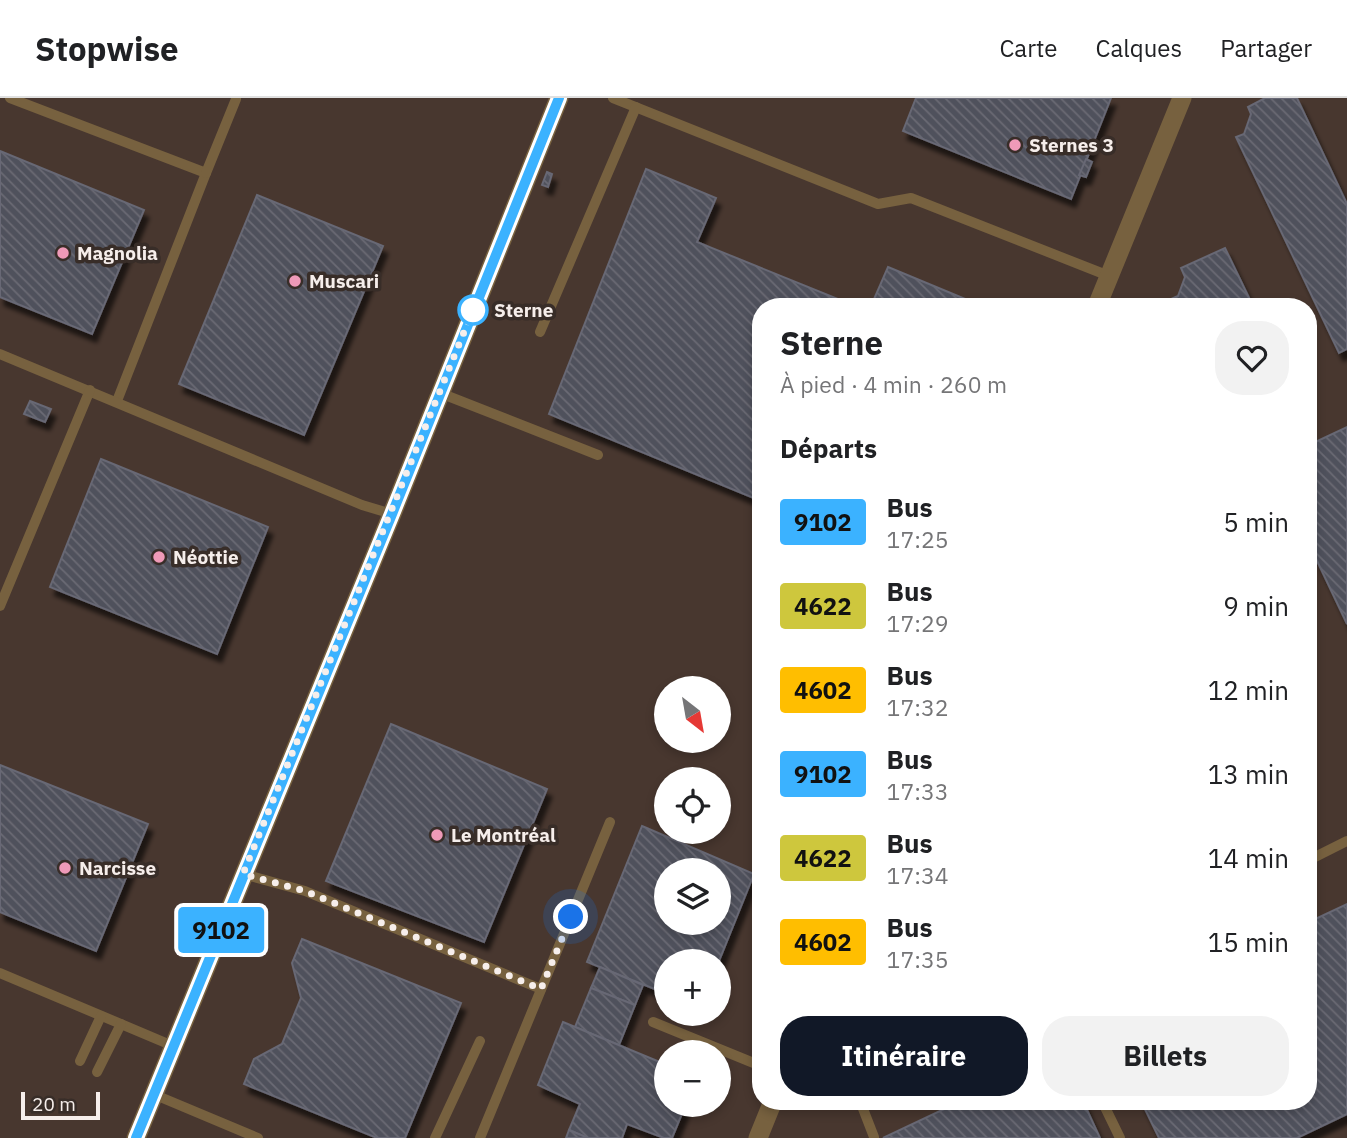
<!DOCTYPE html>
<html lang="fr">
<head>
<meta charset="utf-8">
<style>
  body { margin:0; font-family:"IBM Plex Sans",sans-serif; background:#f2f2f2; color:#202124; height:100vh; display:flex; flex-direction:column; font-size:26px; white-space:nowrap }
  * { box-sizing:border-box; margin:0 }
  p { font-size:23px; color:#757577 }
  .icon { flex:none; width:38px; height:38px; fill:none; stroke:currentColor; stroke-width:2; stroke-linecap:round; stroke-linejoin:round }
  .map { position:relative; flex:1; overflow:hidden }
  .details { position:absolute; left:752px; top:200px; width:565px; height:812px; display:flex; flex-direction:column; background:#fff; border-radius:28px; box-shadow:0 4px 10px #0003 }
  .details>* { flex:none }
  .badge { padding:0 14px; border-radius:5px; font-size:24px; line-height:46px }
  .needle { width:46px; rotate:149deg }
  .fabs { position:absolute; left:654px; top:578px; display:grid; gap:14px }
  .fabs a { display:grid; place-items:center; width:77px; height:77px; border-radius:50%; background:#fff; box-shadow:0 4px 10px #0003; font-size:35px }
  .scale { position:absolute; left:21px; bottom:18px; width:79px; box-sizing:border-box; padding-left:7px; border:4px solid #f6eeeb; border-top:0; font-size:19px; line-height:24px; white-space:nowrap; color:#f6eeeb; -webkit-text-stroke:5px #382d28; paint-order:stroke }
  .you { position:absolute; width:35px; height:35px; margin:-18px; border:5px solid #fff; border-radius:50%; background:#1a73e8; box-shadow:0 0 0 10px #1a73e833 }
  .map>.badge { position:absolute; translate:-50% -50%; box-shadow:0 0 0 4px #fff }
  h2 { padding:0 28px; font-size:26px; line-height:63px }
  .round { display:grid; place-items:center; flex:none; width:74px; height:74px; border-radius:28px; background:#f2f2f2 }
  .summary { display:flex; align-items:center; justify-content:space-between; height:119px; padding:0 28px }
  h1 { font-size:33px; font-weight:800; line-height:52px }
  .button { display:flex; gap:14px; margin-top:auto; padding:14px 28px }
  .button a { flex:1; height:80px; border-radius:28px; background:#111827; color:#fff; font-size:28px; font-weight:800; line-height:80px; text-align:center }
  .button a+a { background:#f2f2f2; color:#202124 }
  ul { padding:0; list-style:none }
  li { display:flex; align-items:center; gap:21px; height:84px; padding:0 28px }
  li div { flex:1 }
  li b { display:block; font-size:26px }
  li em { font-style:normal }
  li .badge { min-width:77px; font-weight:700; text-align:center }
  header { display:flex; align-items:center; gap:42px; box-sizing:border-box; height:98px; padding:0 35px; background:#fff; border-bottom:2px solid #e0e0e0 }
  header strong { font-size:33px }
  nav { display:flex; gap:38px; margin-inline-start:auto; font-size:24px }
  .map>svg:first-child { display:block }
</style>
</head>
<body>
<header>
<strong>Stopwise</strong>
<nav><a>Carte</a><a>Calques</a><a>Partager</a></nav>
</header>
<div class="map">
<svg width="1347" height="1040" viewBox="0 0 1347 1040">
  <defs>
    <pattern id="building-back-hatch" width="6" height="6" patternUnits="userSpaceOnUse" patternTransform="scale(1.75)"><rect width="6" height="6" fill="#50515c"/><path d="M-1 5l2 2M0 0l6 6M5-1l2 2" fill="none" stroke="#6a6a74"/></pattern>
    <filter id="shadow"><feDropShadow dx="4.5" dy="8" stdDeviation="2" flood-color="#0009"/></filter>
  </defs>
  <rect width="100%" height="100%" fill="#382d28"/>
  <path fill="#48372f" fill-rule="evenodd" d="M0 0H1347V1040H0ZM761 208H1309V1003H761ZM667 590H719V642H667ZM667 681H719V733H667ZM667 772H719V824H667ZM667 863H719V915H667ZM667 954H719V1006H667Z"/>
  <g fill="url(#building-back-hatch)" stroke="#676874" stroke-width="2" fill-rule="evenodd" filter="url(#shadow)">
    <path d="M916 0H1111L1071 101 903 33Z"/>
    <path d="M1265 0H1297L1347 106V251L1339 255 1236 39 1244 36 1251 16 1248 9Z"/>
    <path d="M0 53 144 112 92 236 0 199Z"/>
    <path d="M1086 61 1092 64 1086 79 1079 77Z"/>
    <path d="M646 71 716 100 697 144 855 208H761V403L549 316Z"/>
    <path d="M547 74 552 76 548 89 542 87Z"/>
    <path d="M257 97 383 148 304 337 179 286Z"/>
    <path d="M1225 150 1253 208H1174L1171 201 1178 198 1185 179 1181 170Z"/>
    <path d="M888 169 982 208H871Z"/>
    <path d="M30 303 51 311 45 324 24 316Z"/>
    <path d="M1347 329V526L1309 446V347Z"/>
    <path d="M101 361 268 429 217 556 50 489Z"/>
    <path d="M391 626 547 691 484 844 326 783Z"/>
    <path d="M0 667 148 726 96 853 0 814Z"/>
    <path d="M642 728 754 776 719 863H667V896L587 864ZM667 772H719V824H667Z"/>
    <path d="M1347 806V1016L1297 1040H1159L1141 1003H1309V824Z"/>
    <path d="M302 841 461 905 405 1040H377L244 986 254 961 282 946 301 900 292 865Z"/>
    <path d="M600 869 643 887 635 907 591 890Z"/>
    <path d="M591 890 635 907 619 947 575 929Z"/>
    <path d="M563 924 667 967V1006H686L672 1040H664L627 1026 622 1040H588L569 1032 580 1006 538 987Z"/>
    <path d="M961 1003H1083L1100 1040H883Z"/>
    <path d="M569 1032 588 1040H566Z"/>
  </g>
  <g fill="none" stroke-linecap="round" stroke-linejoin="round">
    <g stroke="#77613f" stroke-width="10">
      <path d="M10 0 206 75 117 303"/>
      <path d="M613 0 878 106 911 100 1109 178"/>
      <path d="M206 75 236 1"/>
      <path d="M540 234 636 9"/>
      <path d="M0 256 362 407 392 416"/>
      <path d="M440 295 598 357"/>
      <path d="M0 508 90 292"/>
      <path d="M1309 762 1347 743"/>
      <path d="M243 776 305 793 541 891"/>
      <path d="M0 875 173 948"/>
      <path d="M653 924 761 968"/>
      <path d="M80 963 101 918"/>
      <path d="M97 974 121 926"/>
      <path d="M153 996 258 1040"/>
      <path d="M860 1003 874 1039"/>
      <path d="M1102 1003 1120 1040"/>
      <path d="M435 1040 480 943"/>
      <path d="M480 1040 610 724"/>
    </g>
    <g stroke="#77613f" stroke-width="19">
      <path d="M1097 208 1182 0"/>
      <path d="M758 1040 773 1003"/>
    </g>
    <path stroke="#77613f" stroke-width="19" d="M136 1040 392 416 559 0"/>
  </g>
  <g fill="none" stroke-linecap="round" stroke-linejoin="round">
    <g stroke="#fff" stroke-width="16">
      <path id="line" d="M136 1040 392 416 559 0"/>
    </g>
    <use href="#line" stroke="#3bb2ff" stroke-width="10"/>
    <path stroke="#f6eeeb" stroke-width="7" stroke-dasharray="0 12.6" d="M473 212 243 776 305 793 541 891 571 819"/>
  </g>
  <g fill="#ef9ab8" stroke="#382d28" stroke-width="2.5">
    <circle cx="1015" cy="47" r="7"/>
    <circle cx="63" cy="155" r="7"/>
    <circle cx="295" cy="183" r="7"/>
    <circle cx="159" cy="459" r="7"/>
    <circle cx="437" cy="737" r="7"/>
    <circle cx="65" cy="770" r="7"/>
  </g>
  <circle fill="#fff" stroke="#3bb2ff" stroke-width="3.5" cx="473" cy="212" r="14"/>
  <g text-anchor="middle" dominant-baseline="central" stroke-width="7" stroke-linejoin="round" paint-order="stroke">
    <g font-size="19" font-weight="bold" fill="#f6eeeb" stroke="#382d28" text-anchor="start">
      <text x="1029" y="47">Sternes 3</text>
      <text x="77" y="155">Magnolia</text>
      <text x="309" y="183">Muscari</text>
      <text x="173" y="459">Néottie</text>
      <text x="451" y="737">Le Montréal</text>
      <text x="79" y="770">Narcisse</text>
    </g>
    <g font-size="19" font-weight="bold" fill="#f6eeeb" stroke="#382d28" text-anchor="start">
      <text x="494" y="212">Sterne</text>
    </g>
  </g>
</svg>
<div class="fabs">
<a><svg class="needle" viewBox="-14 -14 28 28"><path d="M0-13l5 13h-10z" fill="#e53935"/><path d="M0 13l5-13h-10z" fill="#757577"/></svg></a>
<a><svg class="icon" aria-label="locate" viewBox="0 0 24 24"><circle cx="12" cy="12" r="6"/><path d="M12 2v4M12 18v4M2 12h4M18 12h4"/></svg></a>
<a><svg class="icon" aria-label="layers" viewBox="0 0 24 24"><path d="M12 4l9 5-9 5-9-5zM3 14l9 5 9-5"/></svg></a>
<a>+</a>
<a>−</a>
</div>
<div class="scale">20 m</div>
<div class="you" style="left:571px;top:819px"></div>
<b class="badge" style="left:221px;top:832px;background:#3bb2ff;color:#111">9102</b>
<section class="details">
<div class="summary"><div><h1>Sterne</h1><p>À pied · 4 min · 260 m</p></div><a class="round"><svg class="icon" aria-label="heart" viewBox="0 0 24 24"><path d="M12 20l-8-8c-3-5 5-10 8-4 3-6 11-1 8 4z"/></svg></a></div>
<h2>Départs</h2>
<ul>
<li><span class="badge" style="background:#3bb2ff;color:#111">9102</span><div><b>Bus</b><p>17:25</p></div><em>5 min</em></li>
<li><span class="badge" style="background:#cec73d;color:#111">4622</span><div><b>Bus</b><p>17:29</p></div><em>9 min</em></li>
<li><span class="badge" style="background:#ffbe00;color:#111">4602</span><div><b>Bus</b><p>17:32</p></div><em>12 min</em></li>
<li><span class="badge" style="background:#3bb2ff;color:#111">9102</span><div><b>Bus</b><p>17:33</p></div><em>13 min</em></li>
<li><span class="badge" style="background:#cec73d;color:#111">4622</span><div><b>Bus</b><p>17:34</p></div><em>14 min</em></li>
<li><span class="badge" style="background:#ffbe00;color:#111">4602</span><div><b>Bus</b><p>17:35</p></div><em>15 min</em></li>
</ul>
<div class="button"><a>Itinéraire</a><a>Billets</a></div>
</section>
</div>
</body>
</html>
